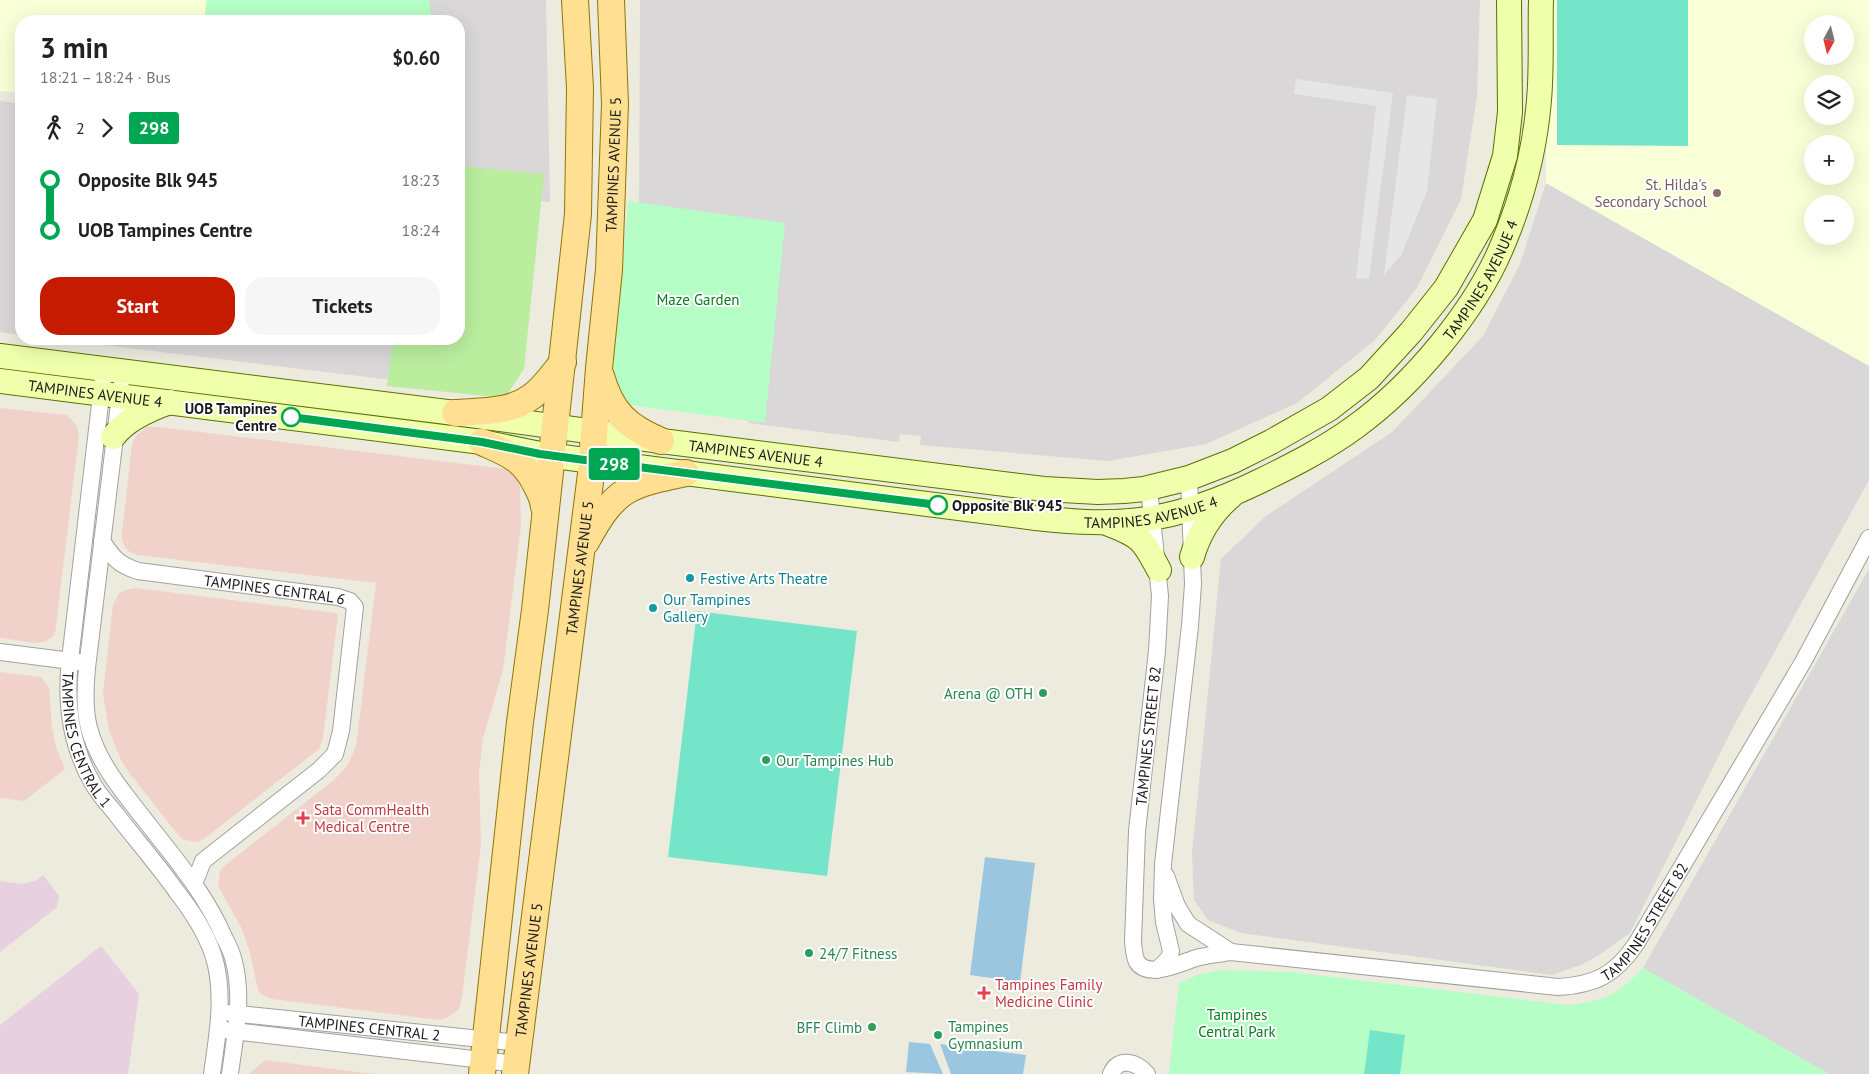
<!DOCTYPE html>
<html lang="en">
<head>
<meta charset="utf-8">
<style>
  body { margin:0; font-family:"PT Sans",sans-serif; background:#f6f6f6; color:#222; height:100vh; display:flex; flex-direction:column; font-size:19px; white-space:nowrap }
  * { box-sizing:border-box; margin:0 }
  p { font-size:16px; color:#767676 }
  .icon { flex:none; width:28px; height:28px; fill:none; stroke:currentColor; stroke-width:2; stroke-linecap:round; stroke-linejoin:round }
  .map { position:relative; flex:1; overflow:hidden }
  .drawer { position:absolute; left:15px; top:15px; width:450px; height:330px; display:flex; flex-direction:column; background:#fff; border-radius:20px; box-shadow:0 5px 20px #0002 }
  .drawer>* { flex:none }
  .badge { padding:0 10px; border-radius:4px; font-size:18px; line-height:32px }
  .needle { width:32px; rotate:187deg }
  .fabs { position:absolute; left:1804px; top:15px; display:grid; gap:10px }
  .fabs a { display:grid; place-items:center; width:50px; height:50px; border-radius:50%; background:#fff; box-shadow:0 5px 20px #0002; font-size:25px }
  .map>.badge { position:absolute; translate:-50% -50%; box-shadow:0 0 0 2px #fff }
  .legs { display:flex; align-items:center; gap:8px; height:55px; padding:0 25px; font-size:16px }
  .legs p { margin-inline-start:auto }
  .summary { display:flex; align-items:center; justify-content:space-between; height:85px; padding:0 25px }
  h1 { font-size:28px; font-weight:800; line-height:38px }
  .cta { display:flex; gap:10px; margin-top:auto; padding:10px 25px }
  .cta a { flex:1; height:58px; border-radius:20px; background:#c51b00; color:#fff; font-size:20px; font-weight:800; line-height:58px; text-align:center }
  .cta a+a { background:#f6f6f6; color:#222 }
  ul { padding:0 25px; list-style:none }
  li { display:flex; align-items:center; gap:18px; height:50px; font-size:19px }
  li i { display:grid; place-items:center; width:8px; height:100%; margin:0 6px; background:currentColor }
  li i::after { content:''; width:12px; height:12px; margin:-6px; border:4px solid; border-radius:50%; background:#fff }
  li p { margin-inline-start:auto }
  li:first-child i { background:linear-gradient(#0000 50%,currentColor 0) }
  li:last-child i { background:linear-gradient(currentColor 50%,#0000 0) }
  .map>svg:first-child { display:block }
</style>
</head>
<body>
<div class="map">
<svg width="1869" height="1074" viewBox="0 0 1869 1074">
  <rect width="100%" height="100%" fill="#edebde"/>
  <g fill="#d9d7d7">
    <path d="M424 0H546L550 202 459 191V21H426Z"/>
    <path d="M640 0H1480L1477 96 1461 199 1417 288 1375 340 1297 403 1206 444 1108 461 920 445 921 436 900 434 899 442 748 423 771 241 639 225Z"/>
    <path d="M0 101 21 104V335L0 332Z"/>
    <path d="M1546 183 1869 366V480L1731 731 1630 933 1602 953 1583 964 1552 975 1241 933 1208 920 1194 900 1192 854 1221 559 1266 516 1392 432 1483 336 1520 264Z"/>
    <path d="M55 339H406L400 381Z"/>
    <path d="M1869 569V1074H1829L1643 968Z"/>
  </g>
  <g fill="#f1d2cb">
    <path d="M0 408 66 415 72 420 77 427 79 436 55 634 51 638 43 642 35 643 0 638Z"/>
    <path d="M147 427H159L506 469 514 475 520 486 521 526 503 670 483 738 479 774 481 845 462 997 459 1009 447 1018 439 1020 272 999 262 995 258 990 250 953 242 929 218 886 220 871 224 866 335 779 348 765 356 746 376 583 138 555 130 552 125 547 122 540V533L132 444 136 436Z"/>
    <path d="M136 588 336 613 338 615 323 738 319 749 204 839 197 842 184 840 179 836 130 774 122 762 109 731 103 694 113 605 119 593 126 590Z"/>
    <path d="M0 672 41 677 49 688 52 727 56 747 65 769 24 801 0 798Z"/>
    <path d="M265 1060 348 1071 377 1074H249Z"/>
  </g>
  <g fill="#e7d0e0">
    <path d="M43 875 59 896 57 907 0 952V881L22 884 35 881Z"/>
    <path d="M101 946 139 994 128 1074H0V1025Z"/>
  </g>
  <g fill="#f9ffd6" fill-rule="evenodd">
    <path d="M0 0H207L204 21H21V93L0 91Z"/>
    <path d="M1547 0H1869V366L1546 183ZM1812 24H1845V56H1812ZM1812 84H1845V116H1812ZM1812 144H1845V176H1812ZM1812 204H1845V236H1812Z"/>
  </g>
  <path fill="#baee9e" d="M459 166 544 174 524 369 508 393 495 397 387 386 393 339H459Z"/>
  <g fill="#b5fec5">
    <path d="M207 0H429L432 21H204Z"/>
    <path d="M628 201 785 223 765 423 629 405 612 381Z"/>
    <path d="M1643 968 1829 1074H1169L1179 983 1197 975 1219 970 1291 972 1568 1005C1606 1001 1617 995 1643 968Z"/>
  </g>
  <g fill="#74e5c9">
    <path d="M1557 0H1688V146L1557 145Z"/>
    <path d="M697 611 857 631 827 876 668 857Z"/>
    <path d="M1370 1030 1405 1035 1400 1074H1364Z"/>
  </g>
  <g fill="#e6e6e6">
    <path d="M1296 79 1393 93 1369 279 1356 278 1376 106 1294 94Z"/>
    <path d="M1407 95 1437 99 1427 191 1402 254 1384 275Z"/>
  </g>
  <g fill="#9ac6e0">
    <path d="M985 857 1035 863 1020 982 970 975Z"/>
    <path d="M909 1042 930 1044 943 1074 906 1072Z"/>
    <path d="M940 1044 1026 1055 1023 1074H951Z"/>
  </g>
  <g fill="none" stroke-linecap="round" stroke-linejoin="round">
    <g stroke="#a1a1a1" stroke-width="18">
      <g id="street">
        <path id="s1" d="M104 370 70 660C65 704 71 746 93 784 99 795 109 805 116 814 136 840 158 865 177 892 194 914 210 938 216 965 224 1002 217 1037 212 1074"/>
        <path d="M121 387 87 668C85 688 84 708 89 728 97 758 115 782 134 806 166 848 203 888 224 937 227 943 231 950 233 958 244 996 235 1035 230 1074"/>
        <path id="s2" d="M1149 488 1160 596 1157 651 1137 831 1133 942C1134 949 1134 956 1137 962 1148 979 1181 963 1196 958 1207 955 1220 954 1231 952L1558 987C1595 985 1615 975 1636 944L1803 662 1869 538"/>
        <path id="s3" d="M102 541C113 558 119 565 138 571L338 597 350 601 355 607 341 731 335 754 319 770 203 861 194 884"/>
        <path d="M0 652 79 662"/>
        <path d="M1166 876 1177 906 1188 924 1231 952"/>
        <path d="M1157 970 1169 958 1171 951 1164 922 1162 899 1163 864 1190 626 1193 584 1189 478"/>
        <path id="s4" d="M230 1013 519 1043"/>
        <path d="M225 1030 516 1064"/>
        <path d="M1111 1074C1118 1056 1137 1062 1147 1074"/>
      </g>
    </g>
    <g stroke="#567300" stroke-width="26">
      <g id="secondary">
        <path id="s5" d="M0 356 455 413 661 441 1044 489 1098 492 1124 491 1144 489 1189 478 1233 461 1271 442 1329 409 1369 378 1411 332 1446 288 1485 220 1505 156 1510 112 1509 0"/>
        <path id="s6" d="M0 381 482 442 540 454 607 463 1036 518C1074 522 1113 525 1152 518 1188 512 1225 498 1258 482 1291 466 1325 449 1355 427 1413 385 1476 310 1503 244 1522 199 1535 149 1539 100 1542 67 1540 33 1541 0"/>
        <path d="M113 437C126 419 150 409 170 402"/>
        <path d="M1109 524C1141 536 1143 540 1159 570"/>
        <path d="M1192 557C1199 532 1211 513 1231 496"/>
      </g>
    </g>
    <g stroke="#917500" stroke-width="28">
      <g id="primary">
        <path d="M601 376C611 412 627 427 661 441"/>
        <path d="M455 413C481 411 509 413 531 397 544 388 553 374 563 362"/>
        <path d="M482 442C508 454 523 458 536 485 540 492 543 498 544 507"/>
        <path d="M586 542C615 488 628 485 686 473"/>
        <path d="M482 1074 520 722 535 610 578 214 580 88 575 0"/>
        <path id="s7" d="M515 1074 591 474 599 368 609 270 615 104 611 0"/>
      </g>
    </g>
    <use href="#street" stroke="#fff" stroke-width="16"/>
    <use href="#secondary" stroke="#efffab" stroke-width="24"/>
    <use href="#primary" stroke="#ffdf92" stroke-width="26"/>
  </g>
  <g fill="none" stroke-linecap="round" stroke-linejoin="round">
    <g stroke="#fff" stroke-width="11">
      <path id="line-1" d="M291 417 482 442 540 454 607 463 938 505"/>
    </g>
    <use href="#line-1" stroke="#00a651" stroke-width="8"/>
  </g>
  <circle fill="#8d6e63" stroke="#fff" stroke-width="2" cx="1717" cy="193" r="5"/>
  <g fill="#fff" stroke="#00a651" stroke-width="2.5">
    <circle cx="291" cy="417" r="9"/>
    <circle cx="938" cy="505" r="9"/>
  </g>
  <g fill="#0f9aa8" stroke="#fff" stroke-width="2">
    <circle cx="690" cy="578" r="5"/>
    <circle cx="653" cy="608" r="5"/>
  </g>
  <g fill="#2e9e5b" stroke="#fff" stroke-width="2">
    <circle cx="1043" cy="693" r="5"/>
    <circle cx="766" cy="760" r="5"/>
    <circle cx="809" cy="953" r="5"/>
    <circle cx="872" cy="1027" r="5"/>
    <circle cx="938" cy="1035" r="5"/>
  </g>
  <g fill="#e0444e" stroke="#fff" stroke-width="2">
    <path d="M300.5 810.5h5v5h5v5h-5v5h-5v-5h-5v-5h5z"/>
    <path d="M981.5 985.5h5v5h5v5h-5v5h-5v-5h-5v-5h5z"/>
  </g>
  <g text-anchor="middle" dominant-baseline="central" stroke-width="4" stroke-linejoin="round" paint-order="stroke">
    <g font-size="15" fill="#1a1a1a" stroke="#fff">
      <text stroke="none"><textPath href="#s7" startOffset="915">TAMPINES AVENUE 5</textPath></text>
      <text stroke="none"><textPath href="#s6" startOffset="1581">TAMPINES AVENUE 4</textPath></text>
      <text stroke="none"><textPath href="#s6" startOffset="96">TAMPINES AVENUE 4</textPath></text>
      <text stroke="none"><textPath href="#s5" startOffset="762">TAMPINES AVENUE 4</textPath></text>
      <text stroke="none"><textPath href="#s6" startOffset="1161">TAMPINES AVENUE 4</textPath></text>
      <text stroke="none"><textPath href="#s7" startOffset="510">TAMPINES AVENUE 5</textPath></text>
      <text stroke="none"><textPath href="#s3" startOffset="186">TAMPINES CENTRAL 6</textPath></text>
      <text transform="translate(1148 736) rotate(-84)">TAMPINES STREET 82</text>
      <text stroke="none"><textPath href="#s1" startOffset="375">TAMPINES CENTRAL 1</textPath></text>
      <text stroke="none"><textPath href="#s2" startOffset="1020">TAMPINES STREET 82</textPath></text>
      <text stroke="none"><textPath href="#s7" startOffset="105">TAMPINES AVENUE 5</textPath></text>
      <text stroke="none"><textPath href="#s4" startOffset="140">TAMPINES CENTRAL 2</textPath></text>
    </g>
    <g font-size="15" fill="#785e54" stroke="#fff" text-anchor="end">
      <text x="1707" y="184">St. Hilda's<tspan x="1707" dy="17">Secondary School</tspan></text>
    </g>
    <g font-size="15" fill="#027f1e" stroke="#fff">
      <text x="698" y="299">Maze Garden</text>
      <text x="1237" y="1014">Tampines<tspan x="1237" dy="17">Central Park</tspan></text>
    </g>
    <g font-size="15" font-weight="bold" fill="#1a1a1a" stroke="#fff" text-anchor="end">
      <text x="277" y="408">UOB Tampines<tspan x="277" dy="17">Centre</tspan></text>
      <text x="952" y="505" text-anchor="start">Opposite Blk 945</text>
    </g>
    <g font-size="15" fill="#0d838f" stroke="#fff" text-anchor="start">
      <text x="700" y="578">Festive Arts Theatre</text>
      <text x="663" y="599">Our Tampines<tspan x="663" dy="17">Gallery</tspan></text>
    </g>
    <g font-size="15" fill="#27864d" stroke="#fff" text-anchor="start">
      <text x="1033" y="693" text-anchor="end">Arena @ OTH</text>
      <text x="776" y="760">Our Tampines Hub</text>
      <text x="819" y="953">24/7 Fitness</text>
      <text x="948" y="1026">Tampines<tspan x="948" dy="17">Gymnasium</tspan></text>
      <text x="862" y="1027" text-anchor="end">BFF Climb</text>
    </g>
    <g font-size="15" fill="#be3a42" stroke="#fff" text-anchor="start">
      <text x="314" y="809">Sata CommHealth<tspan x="314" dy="17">Medical Centre</tspan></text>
      <text x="995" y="984">Tampines Family<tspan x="995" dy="17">Medicine Clinic</tspan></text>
    </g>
  </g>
</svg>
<div class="fabs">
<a><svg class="needle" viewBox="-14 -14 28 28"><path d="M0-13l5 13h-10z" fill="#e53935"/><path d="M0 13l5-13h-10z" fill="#767676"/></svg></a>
<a><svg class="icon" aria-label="layers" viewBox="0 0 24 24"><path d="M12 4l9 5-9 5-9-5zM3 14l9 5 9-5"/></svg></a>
<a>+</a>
<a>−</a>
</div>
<b class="badge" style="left:614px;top:464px;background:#00a651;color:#fff">298</b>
<section class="drawer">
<div class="summary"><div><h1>3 min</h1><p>18:21 – 18:24 · Bus</p></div><b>$0.60</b></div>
<div class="legs"><svg class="icon" aria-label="walk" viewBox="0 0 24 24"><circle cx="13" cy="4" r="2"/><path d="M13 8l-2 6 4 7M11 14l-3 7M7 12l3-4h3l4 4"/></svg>2<svg class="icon" aria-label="forward" viewBox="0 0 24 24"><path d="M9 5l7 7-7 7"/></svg><b class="badge" style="background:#00a651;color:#fff">298</b></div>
<ul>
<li><i style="color:#00a651"></i><b>Opposite Blk 945</b><p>18:23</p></li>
<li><i style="color:#00a651"></i><b>UOB Tampines Centre</b><p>18:24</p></li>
</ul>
<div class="cta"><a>Start</a><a>Tickets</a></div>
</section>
</div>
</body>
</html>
